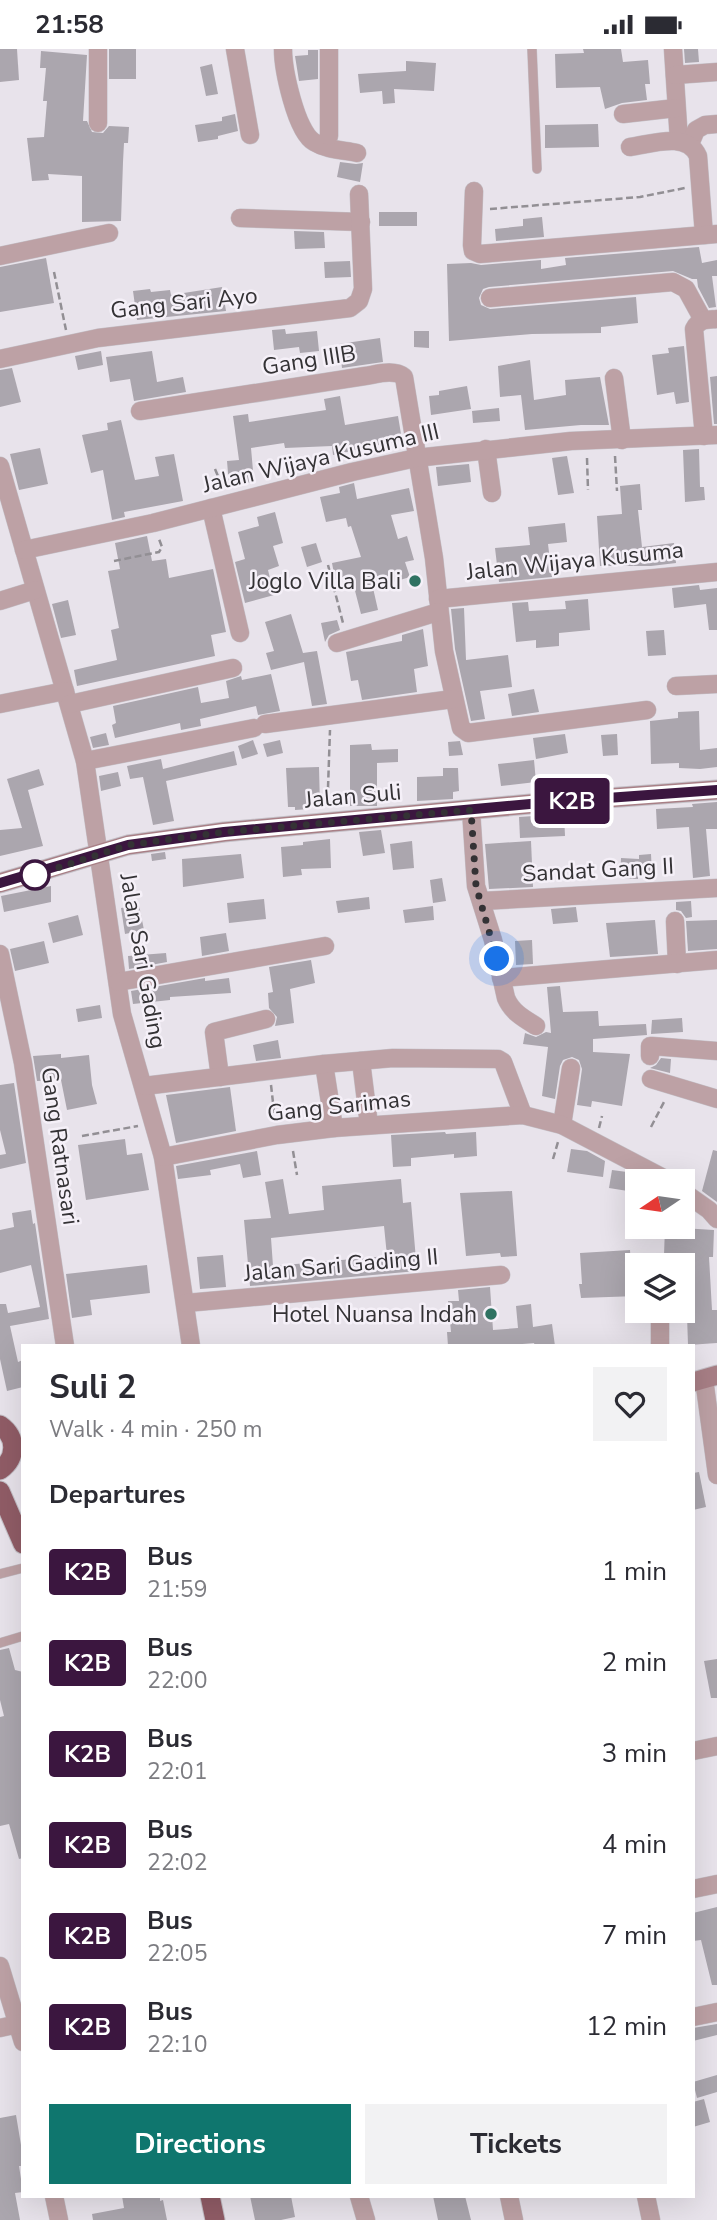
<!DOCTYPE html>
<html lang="en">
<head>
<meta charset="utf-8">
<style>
  body { margin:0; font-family:"Nunito Sans",sans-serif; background:#f2f2f3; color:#2b2b33; height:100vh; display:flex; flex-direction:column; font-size:26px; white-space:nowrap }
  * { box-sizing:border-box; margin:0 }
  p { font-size:23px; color:#7c7c81 }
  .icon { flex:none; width:38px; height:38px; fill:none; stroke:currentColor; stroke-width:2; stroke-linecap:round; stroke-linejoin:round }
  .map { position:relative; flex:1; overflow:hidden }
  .details { position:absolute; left:21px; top:1295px; width:674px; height:854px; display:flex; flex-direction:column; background:#fff; border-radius:0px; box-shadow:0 7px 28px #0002 }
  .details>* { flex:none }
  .badge { padding:0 14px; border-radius:5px; font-size:24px; line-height:46px }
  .needle { width:46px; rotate:257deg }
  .fabs { position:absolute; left:625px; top:1120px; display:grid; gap:14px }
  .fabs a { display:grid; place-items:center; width:70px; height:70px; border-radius:0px; background:#fff; box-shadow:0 7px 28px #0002; font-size:35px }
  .you { position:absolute; width:35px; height:35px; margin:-18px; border:5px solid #fff; border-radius:50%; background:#1a73e8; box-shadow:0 0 0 10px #1a73e833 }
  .map>.badge { position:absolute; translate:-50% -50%; box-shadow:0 0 0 4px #fff }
  h2 { padding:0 28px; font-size:26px; line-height:63px }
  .round { display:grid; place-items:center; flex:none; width:74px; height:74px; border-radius:0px; background:#f2f2f3 }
  .headline { display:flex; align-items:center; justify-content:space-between; height:119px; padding:0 28px }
  h1 { font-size:33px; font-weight:700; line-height:52px }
  .action { display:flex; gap:14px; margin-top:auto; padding:14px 28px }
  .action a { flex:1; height:80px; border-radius:0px; background:#0f766e; color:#fff; font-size:28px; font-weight:700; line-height:80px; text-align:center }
  .action a+a { background:#f2f2f3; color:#2b2b33 }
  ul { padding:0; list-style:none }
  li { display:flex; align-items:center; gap:21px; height:91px; padding:0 28px }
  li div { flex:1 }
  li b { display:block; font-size:26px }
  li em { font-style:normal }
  li .badge { min-width:77px; font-weight:700; text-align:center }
  .status { display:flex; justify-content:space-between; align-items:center; height:49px; padding:0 35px; background:#fff; direction:ltr }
  .status svg { height:19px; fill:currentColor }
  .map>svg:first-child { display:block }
</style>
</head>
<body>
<div class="status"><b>21:58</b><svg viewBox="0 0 49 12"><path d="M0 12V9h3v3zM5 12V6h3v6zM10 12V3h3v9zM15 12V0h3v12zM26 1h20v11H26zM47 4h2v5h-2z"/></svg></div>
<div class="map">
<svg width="717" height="2171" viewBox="0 0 717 2171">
  <rect width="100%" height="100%" fill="#e8e3eb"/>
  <g fill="#aba6ae" fill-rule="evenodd">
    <path d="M0 0H17L19 31 0 33Z"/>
    <rect x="109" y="0" width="27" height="30"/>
    <path d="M583 0H621L623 13 648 11 650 35H645L647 51 622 54 605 60 600 38 556 39 555 5 584 4Z"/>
    <path d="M684 0H698L699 13 685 14Z"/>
    <path d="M308 1H318V30L299 32 295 7 308 6Z"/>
    <path d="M41 2 87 6 83 72H87L92 83 103 84 109 77 129 78 128 94H124L123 113 121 172 82 173V127L48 125 49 131 32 132 27 89 44 88 47 52H43L46 19H40Z"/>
    <path d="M406 12 436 14 434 42 394 40 395 54 383 55 382 42 360 44 358 25 406 22Z"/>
    <path d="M212 15 218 45 206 47 200 18Z"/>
    <path d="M235 65 238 82 218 87V90L198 93 195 76 222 72V68Z"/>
    <path d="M598 75 599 98 545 99V76Z"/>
    <path d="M340 113 356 115 363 114 360 133 337 128Z"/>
    <rect x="379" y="163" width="38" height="14"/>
    <path d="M542 168 544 188 496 192 495 180 523 177V170Z"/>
    <path d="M294 182 324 183 325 199 295 200Z"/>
    <path d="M699 198 702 214 717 211V227H712L716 258 709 259 698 238 697 230H692L673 222 489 238 483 240 479 249 481 256 490 260 636 248 638 274 601 278V284L532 285 449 292 447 215 471 214 481 216 541 211V220L566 216 565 209Z"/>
    <path d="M46 209 54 254 0 263V218Z"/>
    <path d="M350 212 351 228 325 229 324 213Z"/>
    <path d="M222 238 226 262 137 271 133 242 150 240 151 243 170 241 171 246Z"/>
    <path d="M285 280 286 285 317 282 319 302 300 304 299 298 274 301 272 281Z"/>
    <path d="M414 282H429V299L414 298Z"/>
    <path d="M380 289 383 313 342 319 339 295Z"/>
    <path d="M684 297 689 353 676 355 674 343 657 346 652 306 669 304 668 299Z"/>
    <path d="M101 302 103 316 78 321 75 307Z"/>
    <path d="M152 302 157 333 183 328 186 343 134 352 130 330 110 333 106 308Z"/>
    <path d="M530 311 534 351 566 346 565 331 600 328 609 376H581L525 381 521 346 500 348 498 317Z"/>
    <path d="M12 319 21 353 0 358V321Z"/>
    <path d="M717 327V375H714L710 328Z"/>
    <path d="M467 337 471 360 431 366 429 347 439 346V342Z"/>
    <path d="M340 347 345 376 398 367 402 391 333 406 332 397 285 399 284 394 251 399 254 433 229 436 227 412 239 411 233 367 248 365 249 373 326 361 324 350Z"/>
    <path d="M499 359 500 372 473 374 472 362Z"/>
    <path d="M121 371 135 431 159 427 155 408 174 405 183 452 124 463 125 468 112 471 103 421 91 424 82 386 108 381 107 374Z"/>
    <path d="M40 399 48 435 19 441 10 405Z"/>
    <path d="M699 400 700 438H704L705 451 685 453 683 401Z"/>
    <path d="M567 407 574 444 558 446 552 409Z"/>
    <path d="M469 415 471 433 438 437 436 418Z"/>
    <path d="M354 434 357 450 409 439 414 462 391 466 398 490 407 487 414 511 405 513 410 528 373 539 378 561 361 565 353 534H351L348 527 335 530 332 514 361 508 351 477 348 478 346 469 326 473 320 448 340 444 339 438Z"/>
    <path d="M640 435 642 461H638L642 498 674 494 676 514 651 517H600L597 467 622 465 620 437Z"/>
    <path d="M275 463 283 494 273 497 279 517 268 521 274 546 245 554 235 513 245 510 238 483 259 477 257 468Z"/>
    <path d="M565 474 567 493 548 495 552 528 499 533 495 499 530 496 528 478Z"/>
    <path d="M147 487 152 512 166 510 169 529 213 520 226 583 211 586 215 607 77 637 74 621 117 611 111 581 119 579 108 522 120 520 115 494Z"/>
    <path d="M316 494 322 513 307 518 301 498Z"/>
    <path d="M699 536 700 541 717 539V581H709L706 555 674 559 672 539Z"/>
    <path d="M588 550 590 581 559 584V597L536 599V591L516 593 512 554 528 553 529 562 566 560 565 552Z"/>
    <path d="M68 551 76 586 61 589 52 555Z"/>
    <path d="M464 559 466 611 508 606 512 638 480 642 485 670 471 672 455 600 451 560Z"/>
    <path d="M291 565 303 604 317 602 327 655 312 657 304 613 271 621 266 604 274 602 265 573Z"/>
    <path d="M337 571 340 581 329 586 325 593 321 574Z"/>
    <path d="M423 580 428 617 414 620 417 643 362 651 358 631 351 632 346 603 402 592V586Z"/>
    <path d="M664 581 666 606 648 607 646 582Z"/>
    <path d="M271 625 280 662 258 666 256 657 200 670 201 677 181 681 180 674 115 689 112 676 116 674 113 657 198 638 201 654 229 649 226 632 241 627 242 631Z"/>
    <path d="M534 640 539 663 512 667 508 645Z"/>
    <path d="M699 662 700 701 717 699V718L700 720 679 719V714L651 715 650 672 678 669V663Z"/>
    <path d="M106 684 109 696 93 699 90 688Z"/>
    <path d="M565 685 568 704 536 710 533 689Z"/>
    <path d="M617 685 618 706 603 707 601 686Z"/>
    <path d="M253 691 258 705 242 710 238 697Z"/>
    <path d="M280 691 283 704 267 708 263 695Z"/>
    <path d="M460 692 463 706 449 707 448 693Z"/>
    <path d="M371 695 372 701 398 700V713L377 714V757H350V696Z"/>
    <path d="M234 702 237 716 166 732 174 772 153 776 143 728 130 730 127 717 161 710 163 720Z"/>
    <path d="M534 711 536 733 501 737 498 715Z"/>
    <path d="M319 718 320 757H310V760L295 761V758H288L286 719Z"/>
    <path d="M443 719H458L459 742 453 743V750L417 752V728L443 727Z"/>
    <path d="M39 720 44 736 28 741 43 797 0 807V781L22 779 7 730Z"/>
    <path d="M118 723 121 737 101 742 99 727Z"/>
    <path d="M717 753V780H706L710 827 693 829 689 778 657 780 656 760 693 758 692 755Z"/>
    <path d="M564 765 565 787 520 789 519 768Z"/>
    <path d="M381 781 385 804 363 807 359 783Z"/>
    <path d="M330 790 331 819 301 820 302 826 283 828 281 798 303 796V793Z"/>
    <path d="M412 792 414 819 393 821 390 795Z"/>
    <path d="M531 792 533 838 489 840 485 795Z"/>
    <path d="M165 803 166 810 152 812 151 805Z"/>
    <path d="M241 805 244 829 183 838 182 810Z"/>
    <path d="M651 805 652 826 638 827V830L620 829 621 809 639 810V806Z"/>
    <path d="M442 829 446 852 433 854 430 831Z"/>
    <path d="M51 837V853L4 863 1 847Z"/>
    <path d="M369 848 370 860 338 864 336 852Z"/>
    <path d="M264 850 266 870 229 874 227 854Z"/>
    <path d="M691 852 692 868 686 869 681 862 676 861V853Z"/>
    <path d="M139 856 144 881 125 885 121 859Z"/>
    <path d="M433 857 434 871 405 874 403 861Z"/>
    <path d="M576 858 578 873 553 875 551 860Z"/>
    <path d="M78 866 83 886 53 894 48 874Z"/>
    <path d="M655 871 658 905 610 908 606 874Z"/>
    <path d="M717 871V900L688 902 686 872Z"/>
    <path d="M226 884 229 902 202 907 200 888Z"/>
    <path d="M532 891 533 915 516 916 515 892Z"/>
    <path d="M44 892 49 914 15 922 10 900Z"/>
    <path d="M166 904 167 913 129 920 128 907Z"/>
    <path d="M311 911 315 934 290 940 294 974 275 977 277 968 269 959 268 944 273 943 269 918Z"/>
    <path d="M205 929V932L229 929 231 944 170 948V951L133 955 131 942Z"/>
    <path d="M560 937 563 963 598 962 599 977 646 975 647 986 593 990V1003L630 1005 622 1057 592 1052 591 1058 577 1056 582 1020 579 1011 572 1008 563 1011 560 1017 555 1050 542 1047 548 998 523 995 525 984 536 988 546 983 551 984 547 938Z"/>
    <path d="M100 956 102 969 78 973 76 960Z"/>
    <path d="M682 969 683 983 651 985 652 971Z"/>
    <path d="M278 991 281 1009 256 1012 253 996Z"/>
    <path d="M61 1005V1009L89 1006 92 1036 97 1055 67 1061 61 1031 37 1032 33 1007Z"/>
    <path d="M661 1009 671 1010 670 1024 650 1019 656 1016Z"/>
    <path d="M14 1034 26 1114 0 1120V1106L6 1105 0 1081V1036Z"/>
    <path d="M230 1038 236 1082 176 1094 166 1046Z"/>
    <path d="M445 1083 446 1085 476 1083 477 1107 454 1109V1105L411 1109V1117L393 1118 391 1086Z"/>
    <path d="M125 1090 127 1106 142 1104 149 1141 86 1151 78 1096Z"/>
    <path d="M571 1100 587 1102 605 1112 603 1128 567 1123Z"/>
    <path d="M713 1101 717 1102V1153L702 1142Z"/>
    <path d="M257 1102 261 1126 243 1129 240 1115 210 1121 211 1126 178 1130 176 1117Z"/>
    <path d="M612 1121 627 1123 636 1127 634 1143 609 1139Z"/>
    <path d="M283 1130 289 1165 324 1161 322 1137 401 1130 403 1154 411 1153 417 1222 250 1237 244 1171 271 1169 265 1133ZM384 1177 387 1207 273 1217 271 1189Z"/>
    <path d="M512 1142 517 1207 501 1208 500 1204 466 1207 460 1144Z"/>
    <path d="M31 1161 33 1175 35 1174 49 1270 10 1277 18 1313 23 1311V1338L7 1342 0 1310V1255H6L8 1264 40 1258 31 1216 0 1224V1181L14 1178 12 1164Z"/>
    <path d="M665 1178 714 1181 713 1208H709L712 1261H717V1294L688 1296 685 1207 664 1206Z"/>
    <path d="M630 1201 632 1235 636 1234 637 1247 581 1249 579 1235H582L580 1204Z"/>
    <path d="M223 1206 226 1238 200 1240 197 1208Z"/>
    <path d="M147 1216 150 1244 90 1251 92 1266 72 1269 66 1225Z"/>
    <path d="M490 1238 493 1281 518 1279 516 1257 531 1255 533 1278 552 1275 555 1297H535L534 1294 499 1297H448L447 1283H451L448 1252H459L458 1241Z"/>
    <path d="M699 1423 706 1458 693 1461V1424Z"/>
    <path d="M9 1599 15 1621 23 1623V1809L19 1810 9 1775 0 1777V1668L4 1667 0 1651V1601Z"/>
    <path d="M717 1610V1649H711L704 1612Z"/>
    <path d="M717 1858V1936H712L701 1891 693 1892V1864Z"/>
    <path d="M717 1975V1986L693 1992V1979Z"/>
    <path d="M717 2026V2043L697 2049 693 2033Z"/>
    <path d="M704 2050 710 2073 693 2078V2053Z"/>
    <path d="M16 2066 23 2108V2117H19L23 2143 15 2144 20 2171H0V2069Z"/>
    <path d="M122 2147H160V2152L163 2151 167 2171H93L92 2165 124 2159Z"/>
    <path d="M250 2147H291L295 2168 281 2171H255Z"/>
    <path d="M433 2147H465L471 2171H438Z"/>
  </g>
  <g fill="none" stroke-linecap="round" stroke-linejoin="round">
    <g stroke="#c4c0c7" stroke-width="10">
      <g id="service">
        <path d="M532 0 537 120"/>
        <path d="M0 1525 23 1519"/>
        <path d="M0 1594 23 1587"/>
      </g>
    </g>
    <g stroke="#c4c0c7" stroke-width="19">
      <g id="minor">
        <path d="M235 0 250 86"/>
        <path d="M283 0C283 20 296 83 314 93 327 101 343 101 357 104"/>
        <path d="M329 0V87"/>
        <path d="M673 0 679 92"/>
        <path d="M675 26 717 23"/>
        <path d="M623 65 676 59"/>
        <path d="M98 74V0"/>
        <path d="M690 95 696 81 705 76 717 75"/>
        <path d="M630 98C652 95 687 82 698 107L704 186"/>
        <path d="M474 142 472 196 473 202 480 205 717 185"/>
        <path d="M240 169 361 173"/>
        <path d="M0 207 109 184"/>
        <path d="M490 249 673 233 686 240 703 271"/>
        <path d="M0 310 98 289 350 259 359 252 363 240 359 145"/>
        <path d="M614 329 622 391"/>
        <path d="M140 362 365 327C378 325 394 320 404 328L434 509 444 602 461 679 468 684 647 661"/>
        <path d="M704 387 694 280C699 270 706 271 717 270"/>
        <path d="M486 400 492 444"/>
        <path d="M0 417 85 712 122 965 163 1108 191 1297"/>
        <path d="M211 459 240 584"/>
        <path d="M24 501 153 474 352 423 416 409 571 392 717 386"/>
        <path d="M438 550 717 523"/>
        <path d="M0 552 35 541"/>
        <path d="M337 594 438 563"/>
        <path d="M676 637 717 635"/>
        <path d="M0 655 65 642"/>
        <path d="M70 655 233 619"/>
        <path d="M265 675 453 650"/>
        <path d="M85 712 254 679"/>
        <path d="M471 761 476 837 493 891 506 949C512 963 523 969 536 977"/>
        <path d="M482 852 717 839"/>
        <path d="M675 872 677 915"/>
        <path d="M0 905 23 1014 65 1297"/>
        <path d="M501 929 717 911"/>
        <path d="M118 933 325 897"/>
        <path d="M650 1007V997H652L717 1002"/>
        <path d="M361 1012 369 1076"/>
        <path d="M324 1015 334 1079"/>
        <path d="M220 1028 214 983 266 970"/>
        <path d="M651 1030 717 1050"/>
        <path d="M144 1037 324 1015 393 1009 498 1010 503 1013 523 1066"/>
        <path d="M562 1076 571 1019"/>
        <path d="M163 1108 277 1086 334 1079 523 1066 562 1076 669 1132"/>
        <path d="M682 1142 709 1161 717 1170"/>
        <path d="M186 1254 501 1226"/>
        <path d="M660 1262V1297"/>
        <path d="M704 1330 717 1426"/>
        <path d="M693 1702 717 1697"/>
        <path d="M693 1840 717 1835"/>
        <path d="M0 1917 23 1993"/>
        <path d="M693 1968 717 1963"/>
        <path d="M0 1979 23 1974"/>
        <path d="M54 2147 59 2171"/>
        <path d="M359 2147 366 2171"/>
        <path d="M509 2147 514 2171"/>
        <path d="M646 2147 651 2171"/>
      </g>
    </g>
    <g stroke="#c4c0c7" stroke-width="21">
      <g id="secondary">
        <path d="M0 834 128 796 224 783 552 753 717 741"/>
        <path d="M693 1333 717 1326"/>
      </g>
    </g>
    <g stroke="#c4c0c7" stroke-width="21">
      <g id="trunk">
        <path d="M0 1376C17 1388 17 1409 0 1421"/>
        <path d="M0 1442 23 1495"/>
        <path d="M210 2147 215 2171"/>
      </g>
    </g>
    <g stroke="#928f94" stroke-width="2.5" stroke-dasharray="7 3.5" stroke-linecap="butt">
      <path d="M490 160 640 148 685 139"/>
      <path d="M54 223 66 281"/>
      <path d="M615 407 617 442"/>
      <path d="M587 409 588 441"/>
      <path d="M215 420 223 439"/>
      <path d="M114 512 159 503 162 498 159 490"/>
      <path d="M328 516 343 574"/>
      <path d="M328 739 330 681"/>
      <path d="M271 1036 275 1071"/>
      <path d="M651 1078 664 1053"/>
      <path d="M599 1079 602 1067"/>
      <path d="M82 1087 138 1077"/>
      <path d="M293 1102 297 1126"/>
      <path d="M553 1110 558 1093"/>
    </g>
    <use href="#service" stroke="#bda1a5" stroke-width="9"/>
    <use href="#minor" stroke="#bda1a5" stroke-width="18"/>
    <use href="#secondary" stroke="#a87f86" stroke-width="19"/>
    <use href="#trunk" stroke="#905c66" stroke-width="19"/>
  </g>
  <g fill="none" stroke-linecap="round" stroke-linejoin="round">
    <g stroke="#fff" stroke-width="16">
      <path id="line" d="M0 834 128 796 224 783 552 753 717 741"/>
    </g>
    <use href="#line" stroke="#3b163f" stroke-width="10"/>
    <path stroke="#343235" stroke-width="7" stroke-dasharray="0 12.6" d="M35 826 128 796 224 783 471 761 476 837 497 910"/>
  </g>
  <g fill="#2f7262" stroke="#f5f0f8" stroke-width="2.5">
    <circle cx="415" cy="532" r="7"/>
    <circle cx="491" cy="1265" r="7"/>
  </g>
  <circle fill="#fff" stroke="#3b163f" stroke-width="3.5" cx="35" cy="826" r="14"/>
  <g text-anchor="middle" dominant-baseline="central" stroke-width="5" stroke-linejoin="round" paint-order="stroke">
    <g font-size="23" fill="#343235" stroke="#f5f0f8">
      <text transform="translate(184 254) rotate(-6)">Gang Sari Ayo</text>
      <text transform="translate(309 311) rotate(-9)">Gang IIIB</text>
      <text transform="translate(321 409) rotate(-13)">Jalan Wijaya Kusuma III</text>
      <text transform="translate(575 512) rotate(-6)">Jalan Wijaya Kusuma</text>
      <text transform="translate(353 747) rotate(-5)">Jalan Suli</text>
      <text transform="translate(598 821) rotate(-3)">Sandat Gang II</text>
      <text transform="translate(143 912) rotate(80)">Jalan Sari Gading</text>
      <text transform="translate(339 1057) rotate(-6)">Gang Sarimas</text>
      <text transform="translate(60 1097) rotate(82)">Gang Ratnasari</text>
      <text transform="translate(341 1216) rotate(-5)">Jalan Sari Gading II</text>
    </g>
    <g font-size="23" fill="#343235" stroke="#f5f0f8" text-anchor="end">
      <text x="401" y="532">Joglo Villa Bali</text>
      <text x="477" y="1265">Hotel Nuansa Indah</text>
    </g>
  </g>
</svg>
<div class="fabs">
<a><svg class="needle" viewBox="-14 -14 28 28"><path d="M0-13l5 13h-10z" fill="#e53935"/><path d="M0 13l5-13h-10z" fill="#7c7c81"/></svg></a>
<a><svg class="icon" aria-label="layers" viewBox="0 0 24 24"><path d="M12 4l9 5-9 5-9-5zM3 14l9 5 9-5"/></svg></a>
</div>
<div class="you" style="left:497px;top:910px"></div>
<b class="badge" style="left:572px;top:752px;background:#3b163f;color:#fff">K2B</b>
<section class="details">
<div class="headline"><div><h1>Suli 2</h1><p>Walk · 4 min · 250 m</p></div><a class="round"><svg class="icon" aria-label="heart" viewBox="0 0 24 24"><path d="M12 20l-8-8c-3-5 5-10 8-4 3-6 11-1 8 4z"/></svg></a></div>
<h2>Departures</h2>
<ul>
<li><span class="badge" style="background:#3b163f;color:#fff">K2B</span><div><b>Bus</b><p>21:59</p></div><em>1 min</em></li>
<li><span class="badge" style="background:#3b163f;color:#fff">K2B</span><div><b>Bus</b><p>22:00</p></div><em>2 min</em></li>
<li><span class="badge" style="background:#3b163f;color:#fff">K2B</span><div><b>Bus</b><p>22:01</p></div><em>3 min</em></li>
<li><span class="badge" style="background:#3b163f;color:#fff">K2B</span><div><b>Bus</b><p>22:02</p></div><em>4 min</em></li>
<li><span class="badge" style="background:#3b163f;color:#fff">K2B</span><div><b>Bus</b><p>22:05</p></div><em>7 min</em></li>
<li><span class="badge" style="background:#3b163f;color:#fff">K2B</span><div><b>Bus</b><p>22:10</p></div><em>12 min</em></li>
</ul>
<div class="action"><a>Directions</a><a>Tickets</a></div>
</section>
</div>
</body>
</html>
